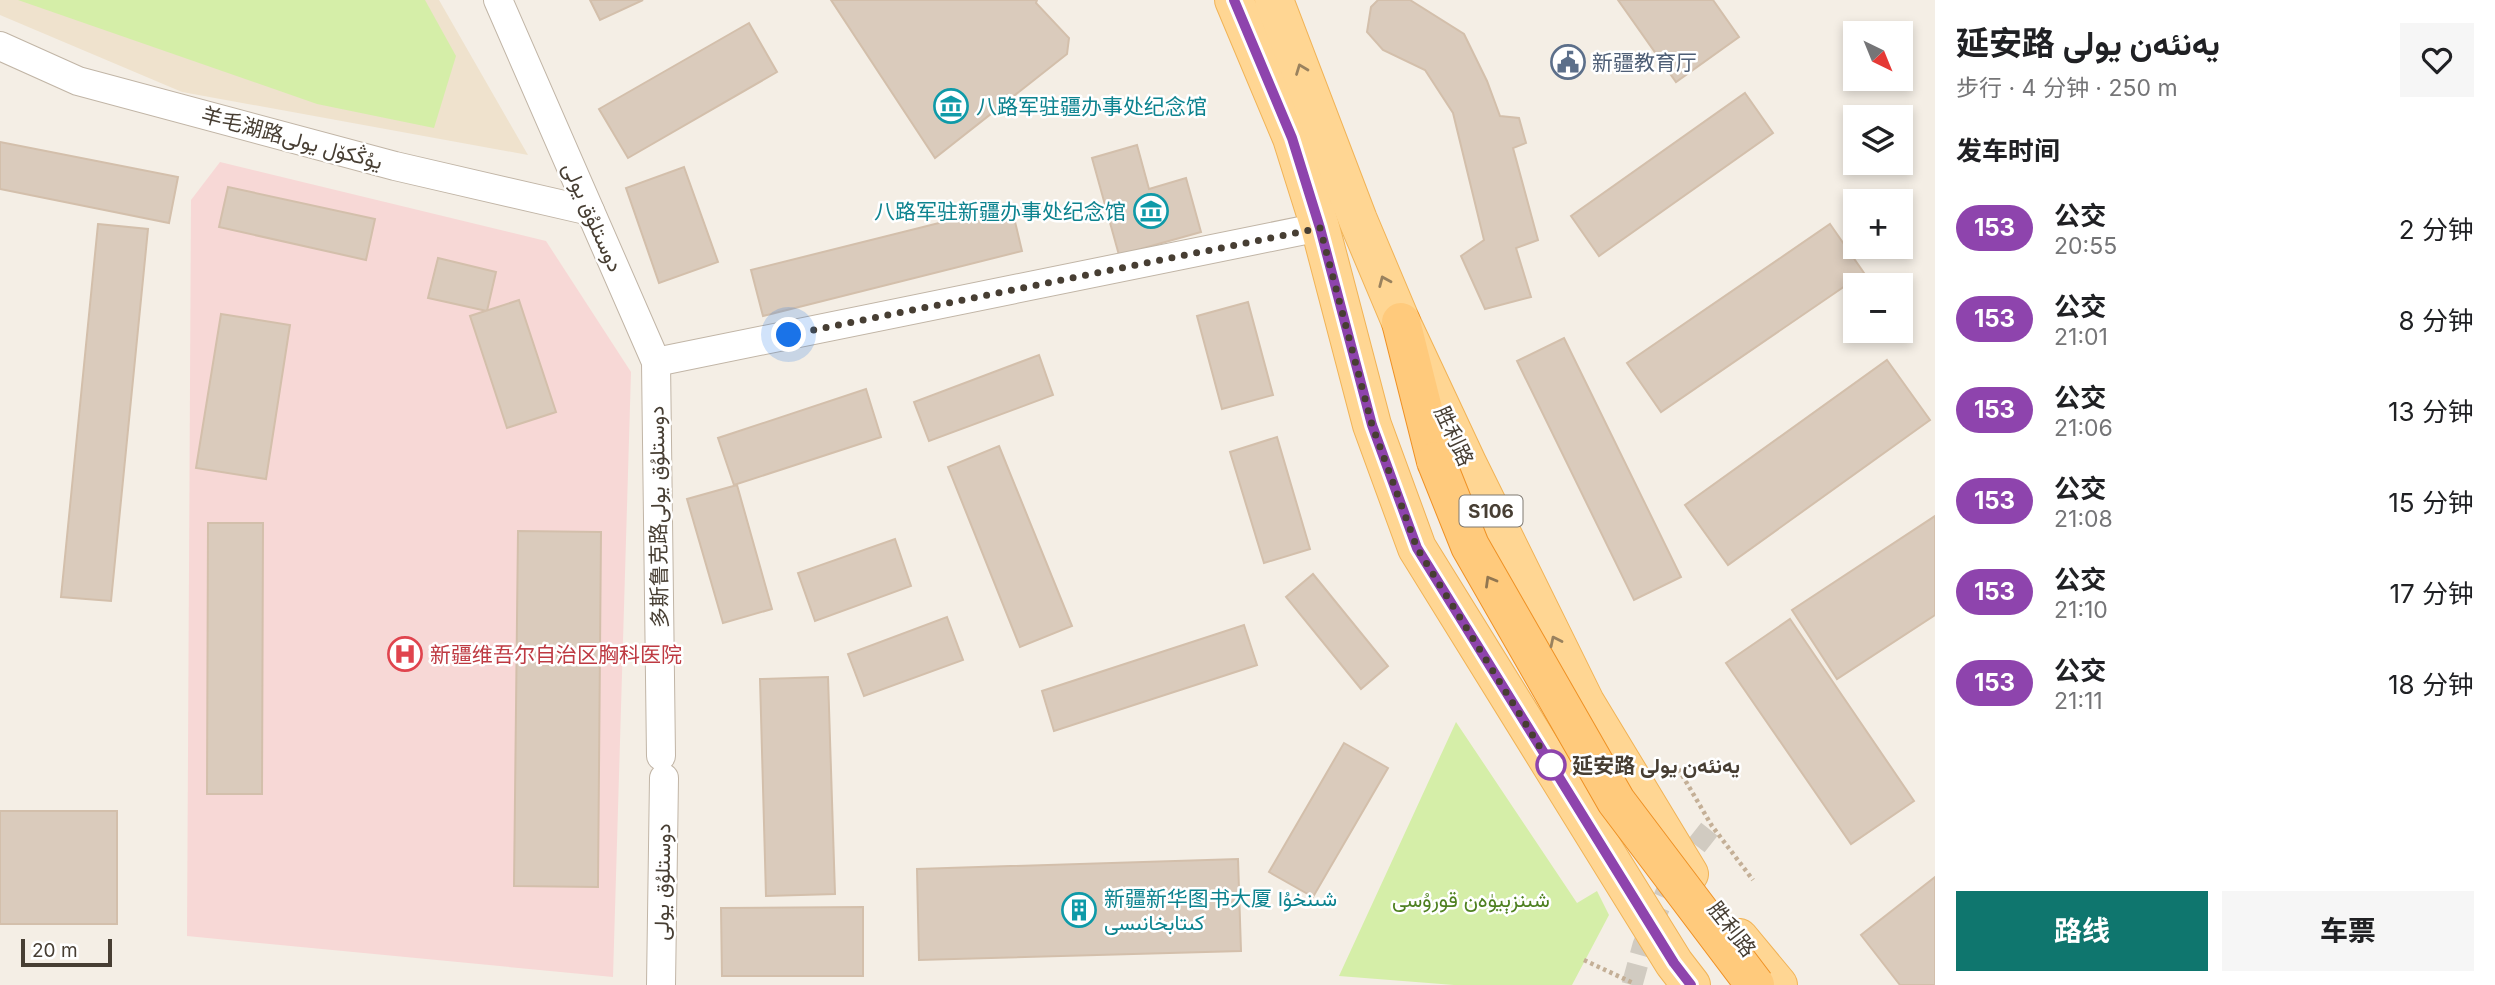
<!DOCTYPE html>
<html lang="zh">
<head>
<meta charset="utf-8">
<style>
  body { margin:0; font-family:Inter,Vazirmatn,"Noto Sans SC",sans-serif; background:#f6f6f6; color:#202124; height:100vh; display:flex; flex-direction:column; font-size:26px; white-space:nowrap }
  * { box-sizing:border-box; margin:0 }
  p { font-size:23px; color:#757577 }
  .icon { flex:none; width:38px; height:38px; fill:none; stroke:currentColor; stroke-width:2; stroke-linecap:round; stroke-linejoin:round }
  .map { position:relative; flex:1; overflow:hidden }
  .details { display:flex; flex-direction:column; background:#fff; width:560px }
  .details>* { flex:none }
  .badge { padding:0 14px; border-radius:23px; font-size:24px; line-height:46px }
  .needle { width:46px; rotate:137deg }
  .buttons { position:absolute; left:1843px; top:21px; display:grid; gap:14px }
  .buttons a { display:grid; place-items:center; width:70px; height:70px; border-radius:0px; background:#fff; box-shadow:0 4px 10px #0003; font-size:35px }
  .scale { position:absolute; left:21px; bottom:18px; width:91px; box-sizing:border-box; padding-left:7px; border:4px solid #473e33; border-top:0; font-size:19px; line-height:24px; white-space:nowrap; color:#473e33; -webkit-text-stroke:5px #fff; paint-order:stroke }
  .you { position:absolute; width:35px; height:35px; margin:-18px; border:5px solid #fff; border-radius:50%; background:#1a73e8; box-shadow:0 0 0 10px #1a73e833 }
  .map>.badge { position:absolute; translate:-50% -50%; box-shadow:0 0 0 4px #fff }
  h2 { padding:0 21px; font-size:26px; line-height:63px }
  .round { display:grid; place-items:center; flex:none; width:74px; height:74px; border-radius:0px; background:#f6f6f6 }
  .overview { display:flex; align-items:center; justify-content:space-between; height:119px; padding:0 21px }
  h1 { font-size:33px; font-weight:700; line-height:52px }
  .cta { display:flex; gap:14px; margin-top:auto; padding:14px 21px }
  .cta a { flex:1; height:80px; border-radius:0px; background:#0f766e; color:#fff; font-size:28px; font-weight:700; line-height:80px; text-align:center }
  .cta a+a { background:#f6f6f6; color:#202124 }
  ul { padding:0; list-style:none }
  li { display:flex; align-items:center; gap:21px; height:91px; padding:0 21px }
  li div { flex:1 }
  li b { display:block; font-size:26px }
  li em { font-style:normal }
  li .badge { min-width:77px; font-weight:700; text-align:center }
  main { display:flex; flex:1; min-height:0 }
  .map>svg:first-child { display:block }
</style>
</head>
<body>
<main>
<div class="map">
<svg width="1935" height="985" viewBox="0 0 1935 985">
  <rect width="100%" height="100%" fill="#f4eee5"/>
  <path fill="#efe2cd" d="M0 0H439L528 155 182 92 0 15Z"/>
  <path fill="#f7d8d6" d="M220 162 546 241 631 372 613 977 187 936 191 200Z"/>
  <g fill="#d5eea8">
    <path d="M18 0H425L456 56 434 128 317 104Z"/>
    <path d="M1456 722 1577 903 1597 891 1609 915 1572 985H1454L1339 976Z"/>
  </g>
  <g fill="#dacbbc" stroke="#d3bfab" stroke-width="2">
    <path d="M590 0H643L600 20Z"/>
    <path d="M831 0H1037L1036 3 1069 38 1067 54 935 158Z"/>
    <path d="M1378 0H1410L1464 34 1487 81 1500 116 1519 118 1526 143 1513 148 1538 240 1516 248 1531 297 1485 309 1461 256 1484 240 1453 113 1425 70 1383 50 1367 32 1371 7Z"/>
    <path d="M1618 0H1713L1739 37 1676 82Z"/>
    <path d="M749 23 777 72 628 158 599 109Z"/>
    <path d="M1745 93 1773 133 1599 256 1571 216Z"/>
    <path d="M0 142 178 177 169 223 0 189Z"/>
    <path d="M1137 145 1149 189 1186 178 1201 232 1119 255 1092 158Z"/>
    <path d="M684 167 718 262 659 283 626 188Z"/>
    <path d="M228 187 375 219 366 260 219 227Z"/>
    <path d="M1011 205 1022 251 763 316 751 270Z"/>
    <path d="M98 224 148 229 111 601 61 597Z"/>
    <path d="M1830 224 1864 273 1661 412 1627 363Z"/>
    <path d="M438 258 496 272 487 311 428 298Z"/>
    <path d="M519 300 556 412 507 428 470 316Z"/>
    <path d="M1248 302 1273 395 1222 409 1197 316Z"/>
    <path d="M221 314 290 325 266 479 196 468Z"/>
    <path d="M1564 338 1681 577 1634 600 1517 361Z"/>
    <path d="M1039 355 1053 395 929 441 914 402Z"/>
    <path d="M1887 360 1930 420 1728 565 1685 505Z"/>
    <path d="M866 389 881 437 734 485 718 438Z"/>
    <path d="M1277 437 1310 549 1264 563 1230 452Z"/>
    <path d="M999 446 1072 626 1020 647 948 467Z"/>
    <path d="M737 485 772 609 723 623 687 499Z"/>
    <path d="M1935 516V615L1837 679 1792 610Z"/>
    <path d="M208 523H263L262 794H207Z"/>
    <path d="M518 531 601 532 598 887 514 886Z"/>
    <path d="M895 539 911 586 815 621 798 573Z"/>
    <path d="M1313 574 1388 666 1361 689 1286 597Z"/>
    <path d="M947 617 963 660 864 696 848 654Z"/>
    <path d="M1790 619 1914 801 1851 844 1726 663Z"/>
    <path d="M1244 625 1257 665 1054 731 1042 691Z"/>
    <path d="M828 677 835 894 766 896 760 679Z"/>
    <path d="M1344 743 1388 768 1313 897 1269 872Z"/>
    <rect x="0" y="811" width="117" height="113"/>
    <path d="M1238 859 1241 951 919 960 917 869Z"/>
    <path d="M1935 877V985H1900L1861 935Z"/>
    <path d="M863 907V976H722L721 908Z"/>
  </g>
  <g fill="none" stroke-linecap="round" stroke-linejoin="round">
    <path stroke="#d1cbc1" stroke-width="21" stroke-dasharray="21 10" stroke-linecap="butt" d="M1632 985 1643 945 1674 874 1712 826"/>
    <g stroke="#c1b5a6" stroke-width="30">
      <g id="minor">
        <path d="M498 0 656 362 661 756"/>
        <path d="M0 46 78 81 395 166 590 211"/>
        <path d="M656 362 1320 227"/>
        <path d="M661 985 664 778"/>
      </g>
    </g>
    <g stroke="#f1b356" stroke-width="40">
      <g id="primary">
        <path d="M1234 0 1292 138 1320 227 1372 425 1417 548 1674 963 1691 985"/>
        <path d="M1274 0 1358 220 1401 322 1467 463 1585 702 1689 874"/>
        <path d="M1739 938 1778 985"/>
      </g>
    </g>
    <g stroke="#ef9124" stroke-width="40">
      <path id="trunk" d="M1401 322 1436 461"/>
    </g>
    <g stroke="#c4af96" stroke-width="4.5" stroke-dasharray="3.5 3.5" stroke-linecap="butt">
      <path d="M1675 763 1712 826 1753 880"/>
      <path d="M1584 960 1633 983"/>
    </g>
    <use href="#minor" stroke="#fff" stroke-width="28"/>
    <use href="#primary" stroke="#ffd693" stroke-width="38"/>
    <use href="#trunk" stroke="#ffca7c" stroke-width="38"/>
    <g stroke="#ef9124" stroke-width="40" stroke-linecap="butt">
      <path id="trunk-bridge" d="M1436 461 1470 546 1616 801 1755 985"/>
    </g>
    <use href="#trunk-bridge" stroke="#ffca7c" stroke-width="38"/>
  </g>
  <defs><path id="oneway-chevron" d="M-2-3.5L2.5 0L-2 3.5" fill="none" stroke-width="1.6" stroke-linecap="round" stroke-linejoin="round" transform="scale(1.75)"/></defs>
  <g stroke="#9a825e">
    <use href="#oneway-chevron" transform="translate(1301 69) rotate(-111)"/>
    <use href="#oneway-chevron" transform="translate(1384 281) rotate(-113)"/>
    <use href="#oneway-chevron" transform="translate(1555 641) rotate(-116)"/>
  </g>
  <use stroke="#917650" href="#oneway-chevron" transform="translate(1490 581) rotate(-120)"/>
  <g fill="none" stroke-linecap="round" stroke-linejoin="round">
    <g stroke="#fff" stroke-width="16">
      <path id="line" d="M1234 0 1292 138 1320 228 1372 425 1417 548 1674 963 1691 985"/>
    </g>
    <use href="#line" stroke="#8e44ad" stroke-width="10"/>
    <path stroke="#473e33" stroke-width="7" stroke-dasharray="0 12.6" d="M789 335 1320 228 1372 425 1417 548 1551 765"/>
  </g>
  <defs>
    <g id="civic-ring" transform="scale(1.75)"><circle r="9.5" fill="#fff" stroke="#5c6f8a" stroke-width="1.5"/><path d="M-.6-6.5H3V-4.5H.6V-3L4-1V1h2V6H-6V1h2V-1L-.6-3ZM-1.2 2.5V6h2.4V2.5Z" fill="#5c6f8a"/></g>
    <g id="museum-ring" transform="scale(1.75)"><circle r="9.5" fill="#fff" stroke="#0f9aa8" stroke-width="1.5"/><path d="M0-6L6-3V-2H-6V-3ZM-5-1h2V3h-2ZM-1-1h2V3h-2ZM3-1h2V3H3ZM-6 4H6V6H-6Z" fill="#0f9aa8"/></g>
    <g id="hospital-ring" transform="scale(1.75)"><circle r="9.5" fill="#fff" stroke="#e0444e" stroke-width="1.5"/><path d="M-5-5h3v3.5h4V-5h3V5h-3V1.5h-4V5h-3Z" fill="#e0444e"/></g>
    <g id="building-ring" transform="scale(1.75)"><circle r="9.5" fill="#fff" stroke="#0f9aa8" stroke-width="1.5"/><path d="M-4-6H4V6H1V3H-1V6H-4ZM-2.5-4.3h1.7v1.8h-1.7ZM.8-4.3h1.7v1.8H.8ZM-2.5-1h1.7V.8h-1.7ZM.8-1h1.7V.8H.8Z" fill="#0f9aa8"/></g>
  </defs>
  <g fill-rule="evenodd">
    <use href="#civic-ring" x="1568" y="62"/>
    <use href="#museum-ring" x="951" y="106"/>
    <use href="#museum-ring" x="1151" y="211"/>
    <use href="#hospital-ring" x="405" y="654"/>
    <use href="#building-ring" x="1079" y="910"/>
  </g>
  <circle fill="#fff" stroke="#8e44ad" stroke-width="3.5" cx="1551" cy="765" r="14"/>
  <g text-anchor="middle" dominant-baseline="central" stroke-width="5" stroke-linejoin="round" paint-order="stroke">
    <rect fill="#fff" stroke="#7e7870" stroke-width="2" x="1459.5" y="495.5" width="63" height="31" rx="5"/>
    <g font-size="19" font-weight="bold" fill="#473e33">
      <text x="1491" y="511">S106</text>
    </g>
    <g font-size="21" fill="#4e5e75" stroke="#fff" text-anchor="start">
      <text x="1592" y="62">新疆教育厅</text>
    </g>
    <g font-size="21" fill="#0d838f" stroke="#fff" text-anchor="start">
      <text x="976" y="106">八路军驻疆办事处纪念馆</text>
      <text x="1126" y="211" text-anchor="end">八路军驻新疆办事处纪念馆</text>
      <text x="1104" y="898">新疆新华图书大厦 شىنخۇا<tspan x="1104" dy="24">كىتابخانىسى</tspan></text>
    </g>
    <g font-size="21" fill="#473e33" stroke="#fff">
      <text transform="translate(292 138) rotate(15)">羊毛湖路يۇڭكۆل يولى</text>
      <text transform="translate(593 217) rotate(66)">دوستلۇق يولى</text>
      <text transform="translate(1454 436) rotate(65)">胜利路</text>
      <text transform="translate(658 517) rotate(-91)">多斯鲁克路دوستلۇق يولى</text>
      <text transform="translate(662 882) rotate(-89)">دوستلۇق يولى</text>
      <text transform="translate(1732 929) rotate(52)">胜利路</text>
    </g>
    <g font-size="21" fill="#be3a42" stroke="#fff" text-anchor="start">
      <text x="430" y="654">新疆维吾尔自治区胸科医院</text>
    </g>
    <g font-size="21" font-weight="bold" fill="#473e33" stroke="#fff" text-anchor="start">
      <text x="1572" y="765">延安路 يەنئەن يولى</text>
    </g>
    <g font-size="21" fill="#4e8020" stroke="#fff">
      <text x="1471" y="899">شىنزېيۈەن قورۇسى</text>
    </g>
  </g>
</svg>
<div class="buttons">
<a><svg class="needle" viewBox="-14 -14 28 28"><path d="M0-13l5 13h-10z" fill="#e53935"/><path d="M0 13l5-13h-10z" fill="#757577"/></svg></a>
<a><svg class="icon" aria-label="layers" viewBox="0 0 24 24"><path d="M12 4l9 5-9 5-9-5zM3 14l9 5 9-5"/></svg></a>
<a>+</a>
<a>−</a>
</div>
<div class="scale">20 m</div>
<div class="you" style="left:789px;top:335px"></div>
</div>
<section class="details">
<div class="overview"><div><h1>延安路 يەنئەن يولى</h1><p>步行 · 4 分钟 · 250 m</p></div><a class="round"><svg class="icon" aria-label="heart" viewBox="0 0 24 24"><path d="M12 20l-8-8c-3-5 5-10 8-4 3-6 11-1 8 4z"/></svg></a></div>
<h2>发车时间</h2>
<ul>
<li><span class="badge" style="background:#8e44ad;color:#fff">153</span><div><b>公交</b><p>20:55</p></div><em>2 分钟</em></li>
<li><span class="badge" style="background:#8e44ad;color:#fff">153</span><div><b>公交</b><p>21:01</p></div><em>8 分钟</em></li>
<li><span class="badge" style="background:#8e44ad;color:#fff">153</span><div><b>公交</b><p>21:06</p></div><em>13 分钟</em></li>
<li><span class="badge" style="background:#8e44ad;color:#fff">153</span><div><b>公交</b><p>21:08</p></div><em>15 分钟</em></li>
<li><span class="badge" style="background:#8e44ad;color:#fff">153</span><div><b>公交</b><p>21:10</p></div><em>17 分钟</em></li>
<li><span class="badge" style="background:#8e44ad;color:#fff">153</span><div><b>公交</b><p>21:11</p></div><em>18 分钟</em></li>
</ul>
<div class="cta"><a>路线</a><a>车票</a></div>
</section>
</main>
</body>
</html>
